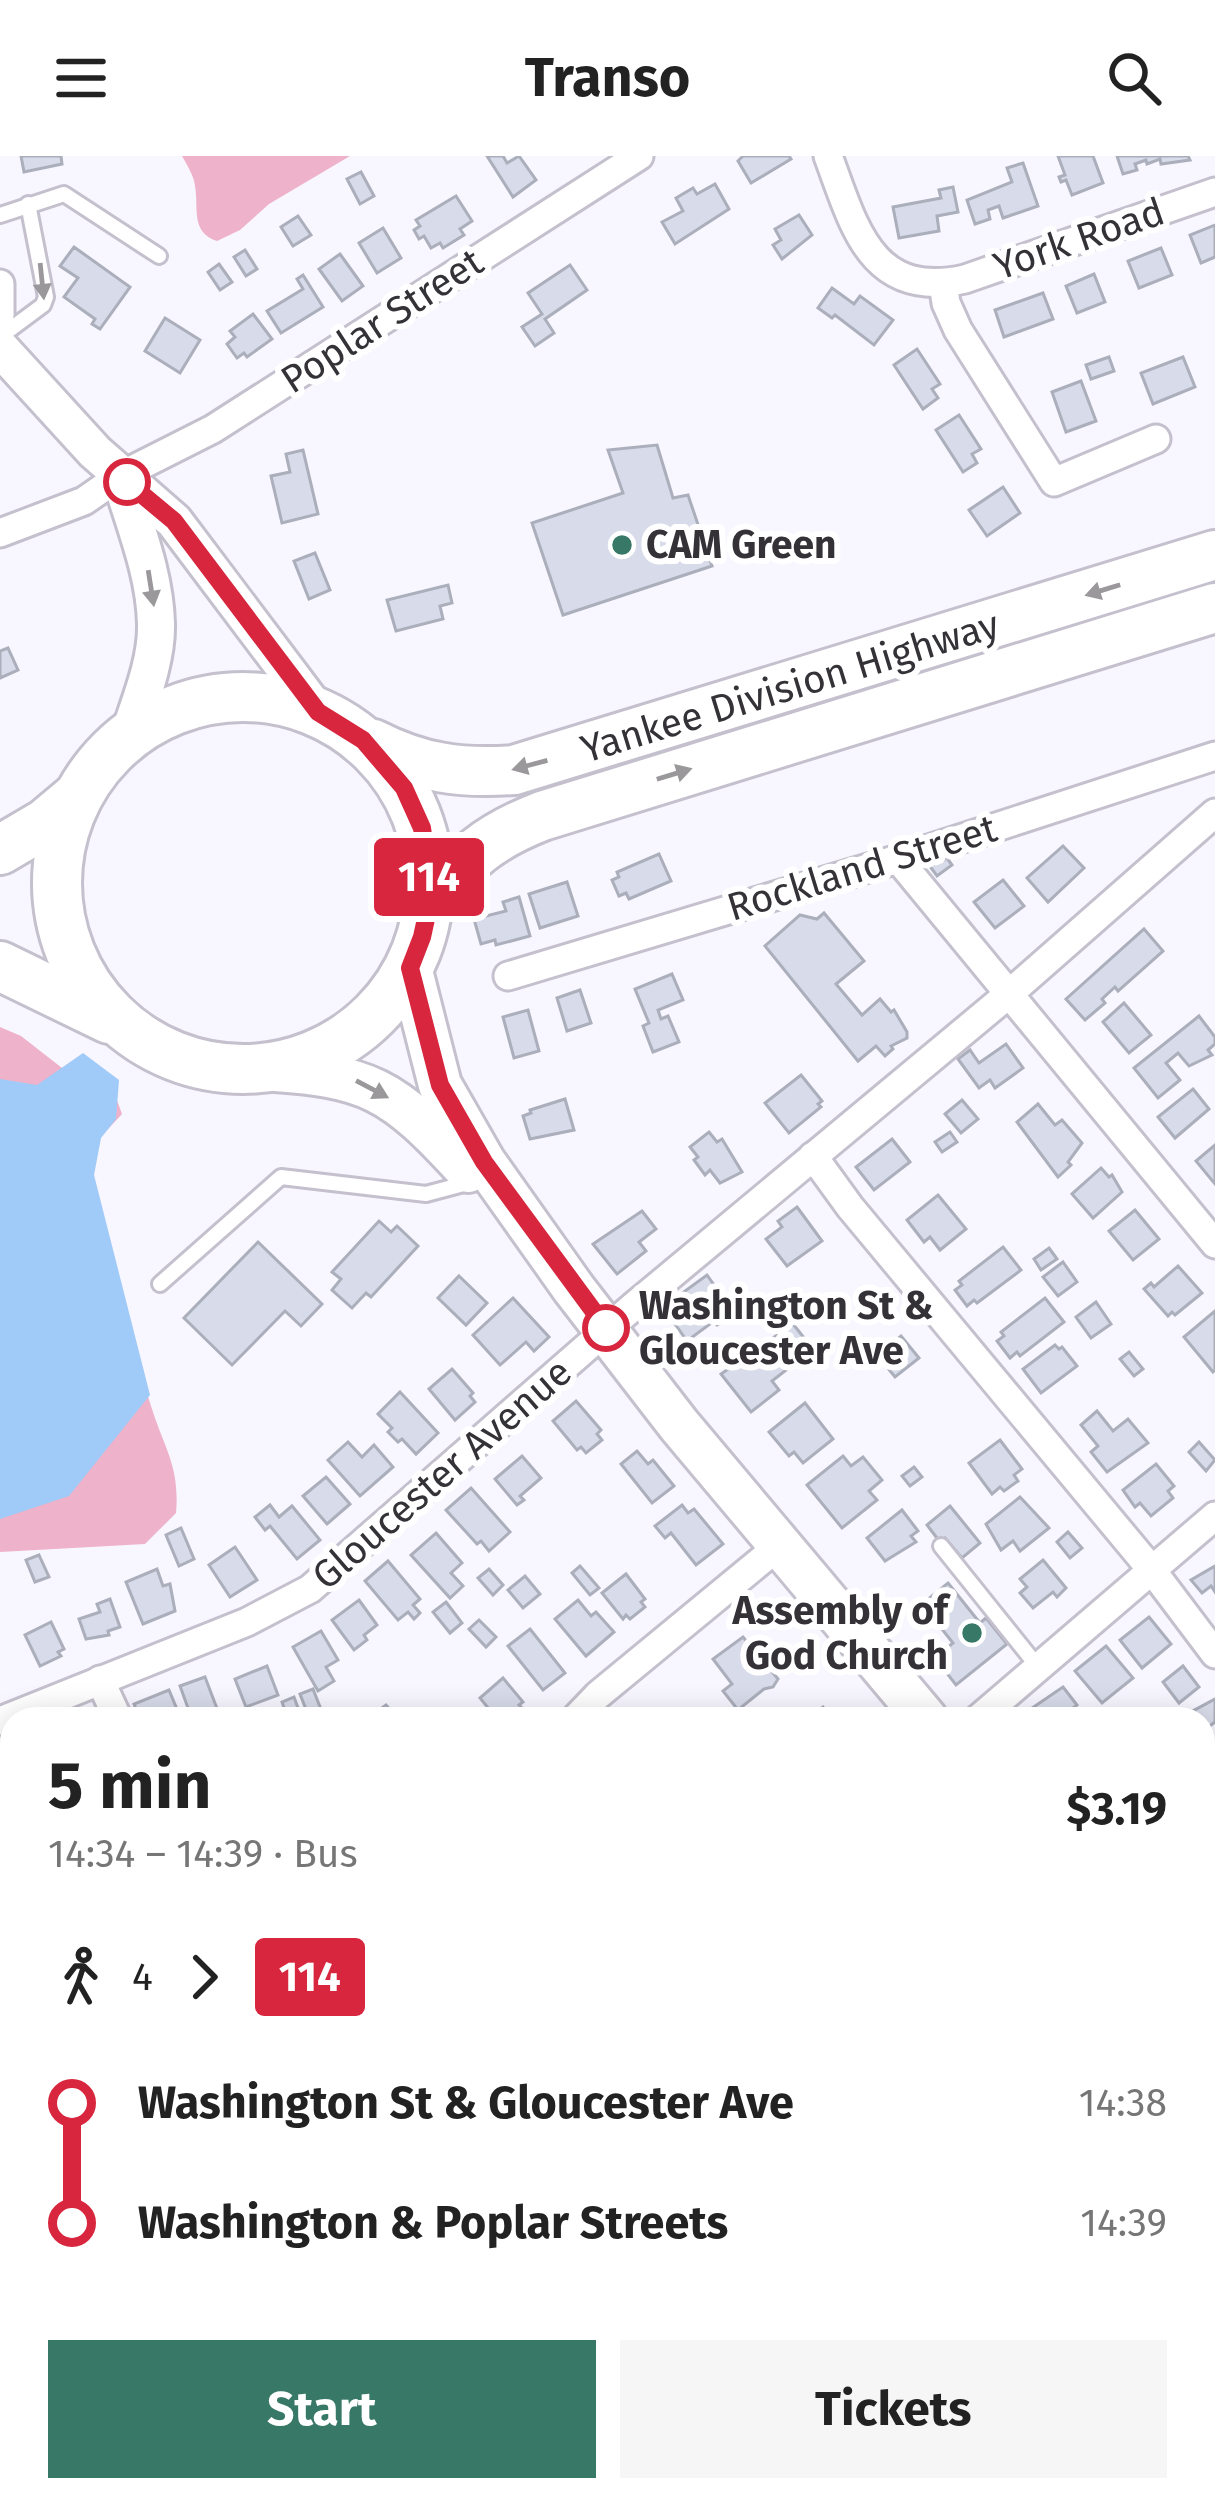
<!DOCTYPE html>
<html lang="en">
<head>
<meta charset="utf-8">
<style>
  body { margin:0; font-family:"Fira Sans",sans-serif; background:#f6f6f6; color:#222; height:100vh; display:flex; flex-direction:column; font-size:45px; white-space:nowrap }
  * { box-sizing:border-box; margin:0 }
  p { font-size:39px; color:#767676 }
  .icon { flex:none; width:66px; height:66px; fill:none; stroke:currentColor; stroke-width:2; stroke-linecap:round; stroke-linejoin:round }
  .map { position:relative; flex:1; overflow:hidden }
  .sheet { position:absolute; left:0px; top:1551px; width:1215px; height:795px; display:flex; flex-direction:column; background:#fff; border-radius:36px 36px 0 0; box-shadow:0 6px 30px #0003 }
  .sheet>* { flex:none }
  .badge { padding:0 24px; border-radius:9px; font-size:42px; line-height:78px }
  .map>.badge { position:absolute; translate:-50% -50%; box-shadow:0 0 0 6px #fff }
  .legs { display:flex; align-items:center; gap:18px; height:132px; padding:0 48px; font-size:39px }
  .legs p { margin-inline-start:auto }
  .overview { display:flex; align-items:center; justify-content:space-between; height:204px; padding:0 48px }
  h1 { font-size:66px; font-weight:700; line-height:90px }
  .primary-button { display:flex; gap:24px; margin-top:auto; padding:24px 48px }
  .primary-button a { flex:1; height:138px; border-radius:0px; background:#387867; color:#fff; font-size:48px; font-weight:700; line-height:138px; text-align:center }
  .primary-button a+a { background:#f6f6f6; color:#222 }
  ul { padding:0 48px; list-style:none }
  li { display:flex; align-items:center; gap:42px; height:120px; font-size:45px }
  li i { display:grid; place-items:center; width:18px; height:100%; margin:0 15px; background:currentColor }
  li i::after { content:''; width:30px; height:30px; margin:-15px; border:9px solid; border-radius:50%; background:#fff }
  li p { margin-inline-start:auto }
  li:first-child i { background:linear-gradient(#0000 50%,currentColor 0) }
  li:last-child i { background:linear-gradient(currentColor 50%,#0000 0) }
  header { display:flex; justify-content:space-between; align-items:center; height:156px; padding:0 48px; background:#fff; font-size:54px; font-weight:700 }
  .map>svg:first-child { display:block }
</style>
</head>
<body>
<header><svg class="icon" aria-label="menu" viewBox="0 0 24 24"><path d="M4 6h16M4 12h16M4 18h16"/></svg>Transo<svg class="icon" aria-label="search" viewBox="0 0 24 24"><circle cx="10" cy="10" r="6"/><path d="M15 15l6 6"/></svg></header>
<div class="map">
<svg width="1215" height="2344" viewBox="0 0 1215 2344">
  <rect width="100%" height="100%" fill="#f8f6fe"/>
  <g fill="#eeb2ca">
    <path d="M182 0H350L269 48 240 74 217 85C190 76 199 52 195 30 194 20 187 9 182 0Z"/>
    <path d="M0 871 21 880 71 919 107 917 122 958 95 987 75 1027C103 1101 127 1174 151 1250 164 1292 180 1310 176 1357L145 1388 0 1396Z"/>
    <path d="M167 2334H496L497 2344H159Z"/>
    <path d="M504 2334H849L874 2339 877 2344H505Z"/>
  </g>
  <path fill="#a0caf8" d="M83 897 119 924 116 963 101 982 94 1019 150 1239 69 1340 0 1363V923L37 929Z"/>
  <g fill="#d8dbe9" stroke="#abaebb" stroke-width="3">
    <path d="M21 0H61L62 8 24 16Z"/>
    <path d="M487 0H503L507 7 519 0 536 24 513 41Z"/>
    <path d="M743 0H789L791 3 751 27 738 5Z"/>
    <path d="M1058 0H1093L1103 27 1072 39 1066 24 1061 26 1059 21 1065 19Z"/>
    <path d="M1117 0H1188L1190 4 1161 8 1160 3 1147 8 1146 4 1135 8 1137 14 1123 18Z"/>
    <path d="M1023 7 1038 50 1003 62 999 50 988 54 990 63 975 68 967 44 1012 26 1007 12Z"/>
    <path d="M361 16 374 40 360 48 347 23Z"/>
    <path d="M715 28 729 53 675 88 662 66 683 55 676 42 693 32 697 38Z"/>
    <path d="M953 31 958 56 937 60 939 75 899 82 893 51 941 42 939 34Z"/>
    <path d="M456 40 472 65 460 73 464 79 443 92 440 87 431 92 424 80 419 83 414 74 420 70 416 64Z"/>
    <path d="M799 59 812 79 782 103 773 89 781 84 775 73Z"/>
    <path d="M298 60 311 79 293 90 281 71Z"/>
    <path d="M1215 69V101L1201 107 1190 79Z"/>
    <path d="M383 72 401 102 377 117 359 87Z"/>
    <path d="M74 91 130 131 100 173 92 168 95 163 64 141 78 122 60 110Z"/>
    <path d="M1161 92 1172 119 1139 132 1128 105Z"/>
    <path d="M245 94 257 113 246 120 234 101Z"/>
    <path d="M340 98 363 130 342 145 319 113Z"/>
    <path d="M219 108 232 126 220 134 208 116Z"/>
    <path d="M570 109 587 134 545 163 554 177 535 190 522 171 542 158 528 137Z"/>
    <path d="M1094 118 1105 146 1077 157 1066 130Z"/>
    <path d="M303 119 323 151 281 177 267 155 303 133 297 123Z"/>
    <path d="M832 132 854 148 860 140 893 164 874 189 835 159 832 162 818 152Z"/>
    <path d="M1043 137 1053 163 1004 181 995 154Z"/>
    <path d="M253 158 272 183 247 201 244 197 237 202 227 188 235 181 230 175Z"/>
    <path d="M165 162 200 184 180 217 145 195Z"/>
    <path d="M917 193 940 228 932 233 938 242 923 253 894 209Z"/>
    <path d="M1109 201 1114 215 1091 223 1086 209Z"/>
    <path d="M1183 201 1195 231 1153 248 1141 217Z"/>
    <path d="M1081 225 1096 265 1066 276 1052 236Z"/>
    <path d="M959 259 981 293 972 298 977 307 963 316 936 274Z"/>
    <path d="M657 289 673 342 688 339 712 410 563 459 532 367 623 337 608 294Z"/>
    <path d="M303 294 318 358 282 367 271 320 290 316 286 298Z"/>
    <path d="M1003 331 1020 357 987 380 969 354Z"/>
    <path d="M315 397 330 434 309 443 294 405Z"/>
    <path d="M448 429 452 447 440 450 443 463 396 475 387 444Z"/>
    <path d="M8 492 18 514 0 522V495Z"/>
    <path d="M1063 690 1084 712 1048 746 1027 722Z"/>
    <path d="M659 698 671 725 629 743 626 737 619 740 612 724 619 721 617 716Z"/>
    <path d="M944 698 952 709 937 720 929 709Z"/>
    <path d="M1003 724 1024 750 995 772 974 746Z"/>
    <path d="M567 726 578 760 540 772 529 738Z"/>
    <path d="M519 741 530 780 496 789 495 784 481 788 474 763 506 755 503 746Z"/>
    <path d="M824 757 864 805 836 828 862 859 880 843 891 856 894 854 907 876V882L891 890 893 893 885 900 876 890 858 905 765 790 800 759 817 763Z"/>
    <path d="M1144 773 1163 795 1118 835 1115 831 1102 843 1105 847 1085 864 1066 843Z"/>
    <path d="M672 818 683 844 658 854 661 863 668 860 679 886 653 896 643 870 649 867 635 833Z"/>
    <path d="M580 834 591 867 567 875 557 842Z"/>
    <path d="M1124 847 1151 879 1129 897 1103 866Z"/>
    <path d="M528 854 539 895 514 902 503 861Z"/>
    <path d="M1199 860 1215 881V888L1208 894 1212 899 1189 910 1178 897 1166 907 1180 924 1158 942 1134 912Z"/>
    <path d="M1006 888 1023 912 995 932 990 924 979 932 958 903 970 894 979 907Z"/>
    <path d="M801 919 822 945 818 948 821 951 789 977 765 947Z"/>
    <path d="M1193 933 1209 953 1175 982 1158 961Z"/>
    <path d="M565 943 574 974 530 983 523 960 531 957 530 954Z"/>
    <path d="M962 944 978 963 961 977 945 958Z"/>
    <path d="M1038 948 1055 969 1062 964 1082 987 1068 1006 1071 1009 1058 1021 1017 966Z"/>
    <path d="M709 976 717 986 722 983 742 1016 720 1027 710 1014 705 1019 694 1004 698 1001 690 991Z"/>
    <path d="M950 976 957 986 942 996 935 986Z"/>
    <path d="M892 983 910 1006 874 1034 856 1011Z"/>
    <path d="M1215 989V1028L1196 1005Z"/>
    <path d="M1101 1012 1109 1021 1112 1019 1122 1036 1093 1062 1072 1038Z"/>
    <path d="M938 1039 966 1073 940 1094 930 1081 924 1086 907 1064Z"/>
    <path d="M797 1051 822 1085 787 1110 766 1083 782 1071 778 1065Z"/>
    <path d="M1135 1054 1159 1083 1133 1104 1109 1075Z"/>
    <path d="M642 1055 656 1073 639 1086 646 1095 617 1118 593 1088Z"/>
    <path d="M379 1065 391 1076 397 1070 418 1090 371 1141 366 1137 352 1152 332 1134 341 1123 332 1116Z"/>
    <path d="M258 1086 322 1148 301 1170 285 1155 232 1209 184 1162Z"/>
    <path d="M1003 1091 1021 1114 977 1147 974 1144 967 1150 955 1134 962 1129 959 1125Z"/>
    <path d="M1049 1092 1057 1103 1041 1114 1034 1103Z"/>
    <path d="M1063 1106 1077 1126 1058 1140 1043 1121Z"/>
    <path d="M1178 1110 1202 1137 1175 1159 1172 1156 1168 1160 1144 1133 1151 1127 1154 1131Z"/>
    <path d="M707 1119 734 1157 717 1169 714 1165 687 1185 663 1151Z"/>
    <path d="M459 1120 487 1147 466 1169 438 1142Z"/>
    <path d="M513 1142 549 1181 534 1195 526 1186 500 1209 473 1179Z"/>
    <path d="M1045 1142 1064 1166 1020 1200 1017 1196 1010 1202 997 1185 1004 1180 1001 1176Z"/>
    <path d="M1096 1146 1111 1168 1091 1182 1076 1161Z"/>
    <path d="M1215 1155V1214L1213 1216 1184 1181Z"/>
    <path d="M793 1168 813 1193 772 1225 779 1234 751 1256 721 1218Z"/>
    <path d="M901 1180 919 1202 895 1221 877 1199Z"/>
    <path d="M1055 1189 1059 1193 1062 1191 1077 1210 1041 1237 1023 1213Z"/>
    <path d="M1129 1196 1143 1213 1134 1220 1120 1203Z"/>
    <path d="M452 1213 473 1237 470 1240 475 1246 455 1264 429 1233Z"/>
    <path d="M400 1236 438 1277 416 1298 402 1283 398 1286 388 1276 392 1272 378 1258Z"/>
    <path d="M576 1245 601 1274 597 1278 602 1284 586 1297 581 1291 577 1294 553 1265Z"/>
    <path d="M805 1247 833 1283 803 1307 794 1296 789 1300 769 1276Z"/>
    <path d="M1097 1255 1113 1275 1128 1263 1148 1287 1107 1316 1091 1296 1098 1290 1081 1269Z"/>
    <path d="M1000 1284 1022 1313 1014 1319 1018 1325 1004 1335 1000 1331 992 1338 969 1307Z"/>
    <path d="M348 1286 362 1301 374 1289 393 1311 360 1340 328 1304Z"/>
    <path d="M1199 1286 1215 1304 1206 1315 1189 1296Z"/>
    <path d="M637 1295 648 1308 653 1304 674 1330 652 1347 621 1308Z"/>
    <path d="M522 1300 541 1322 520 1340 524 1344 517 1349 495 1323Z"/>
    <path d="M843 1300 851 1310 863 1301 882 1324 869 1335 877 1344 842 1372 807 1329Z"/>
    <path d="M1156 1308 1174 1330 1168 1335 1173 1342 1151 1360 1140 1347 1135 1351 1123 1334Z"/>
    <path d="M914 1311 922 1321 910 1330 902 1320Z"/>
    <path d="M326 1321 350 1348 327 1368 303 1340Z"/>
    <path d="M471 1332 510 1376 489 1395 481 1385 477 1388 446 1354Z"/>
    <path d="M1020 1341 1049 1372 1020 1395 1013 1385 1001 1394 986 1368Z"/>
    <path d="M270 1349 279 1361 292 1350 320 1384 297 1403 270 1370 265 1374 255 1361Z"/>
    <path d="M682 1349 688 1357 694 1353 723 1388 696 1409 671 1377 665 1382 655 1370Z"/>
    <path d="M950 1350 980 1387 962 1402 945 1382 940 1386 927 1369Z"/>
    <path d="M902 1354 918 1375 911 1380 916 1386 885 1405 867 1382Z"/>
    <path d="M181 1372 194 1403 179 1410 166 1379Z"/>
    <path d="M1068 1376 1082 1392 1070 1402 1057 1386Z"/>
    <path d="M436 1377 462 1407 451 1417 463 1430 450 1442 411 1399Z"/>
    <path d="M235 1391 257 1424 230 1441 209 1409Z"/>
    <path d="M39 1399 49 1421 35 1426 26 1404Z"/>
    <path d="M1043 1404 1066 1432 1057 1441 1053 1436 1033 1452 1020 1437 1027 1431 1020 1423Z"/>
    <path d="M388 1405 420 1443 413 1449 420 1457 414 1463 408 1456 398 1464 365 1425Z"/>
    <path d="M580 1410 599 1432 590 1439 572 1417Z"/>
    <path d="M1215 1410V1436L1211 1430 1202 1437 1191 1424Z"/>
    <path d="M157 1413 163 1430 170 1428 175 1455 143 1468 126 1426Z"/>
    <path d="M489 1413 503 1429 493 1439 478 1422Z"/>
    <path d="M626 1418 645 1443 641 1446 645 1451 630 1463 626 1459 623 1463 602 1437Z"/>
    <path d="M525 1420 540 1438 523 1452 508 1434Z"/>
    <path d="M948 1427 980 1467 986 1462 1007 1488 956 1529 935 1502 953 1487 922 1448Z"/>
    <path d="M110 1443 120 1471 108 1475 109 1479 86 1483 79 1463 100 1456 97 1448Z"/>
    <path d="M359 1444 377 1469 364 1479 367 1484 354 1494 332 1464Z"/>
    <path d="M578 1444 591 1460 596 1456 614 1476 586 1500 555 1463Z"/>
    <path d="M446 1446 462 1467 450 1477 433 1456Z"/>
    <path d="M1149 1461 1171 1488 1142 1512 1120 1484Z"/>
    <path d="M479 1464 496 1481 486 1491 469 1473Z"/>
    <path d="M51 1466 64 1493 58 1496 61 1500 40 1510 25 1479Z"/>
    <path d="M530 1473 565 1517 543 1534 508 1490Z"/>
    <path d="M321 1475 338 1504 326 1511 334 1525 318 1535 293 1491Z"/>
    <path d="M743 1481 778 1523 773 1531 764 1533 738 1554 723 1535 732 1528 713 1503Z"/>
    <path d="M1106 1490 1133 1522 1102 1547 1075 1515Z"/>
    <path d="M267 1510 278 1539 246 1551 235 1523Z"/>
    <path d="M1183 1510 1199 1531 1179 1547 1163 1526Z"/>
    <path d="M205 1521 221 1563H192L180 1530Z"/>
    <path d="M503 1522 523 1546 519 1549 523 1553 512 1563H497L480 1542Z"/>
    <path d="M1063 1531 1077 1549 1062 1561 1058 1556 1050 1563H1016Z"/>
    <path d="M313 1533 322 1556 309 1561 300 1538Z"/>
    <path d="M169 1534 181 1563H140L134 1548Z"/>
    <path d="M294 1541 302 1563H288L282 1546Z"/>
    <path d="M1215 1543V1566L1203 1575V1563H1189L1193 1560 1191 1556Z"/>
    <path d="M386 1549 394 1558 388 1563H374L371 1560Z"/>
    <path d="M823 1551 831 1563H806Z"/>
    <path d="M4 1600 12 1633 0 1638V1602Z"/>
    <path d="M1215 1665V1701L1203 1688V1676Z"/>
    <path d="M4 1822 12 1837V1846L4 1850 0 1841V1824Z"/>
    <path d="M1203 1958 1215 1965V1974L1203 1997Z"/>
    <rect x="0" y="2005" width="12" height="90"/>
    <path d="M12 2144V2217H0V2145Z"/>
  </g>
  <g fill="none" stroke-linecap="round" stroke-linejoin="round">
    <g stroke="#c5c0cd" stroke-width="20">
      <g id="lane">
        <path d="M0 59 64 38 159 100"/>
        <path d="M0 181 43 149 46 141 28 48"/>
        <path d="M160 1128 281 1021 426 1038 471 1026"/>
        <path d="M941 1390 1038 1511"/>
        <path d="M0 2126 12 2125"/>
        <path d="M0 2259H6"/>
      </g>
    </g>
    <g stroke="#c5c0cd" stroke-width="33">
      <g id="street">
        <path d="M828 0C854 69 870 144 965 123L1215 36"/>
        <path d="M943 127 946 147 958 174 1054 326 1156 283"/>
        <path d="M0 128V159"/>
        <path d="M0 377 84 345 120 320 213 273 639 0"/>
        <path d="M898 703 1215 1088"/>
        <path d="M508 820 898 703 1215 600"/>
        <path d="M813 1000 850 1051 1151 1413 1215 1498"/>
        <path d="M100 1524 118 1563"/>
        <path d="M575 1563 598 1539 780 1389"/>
        <path d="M978 1563 1215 1360"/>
        <path d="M0 1565 247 1466 310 1433 635 1149 1010 837 1215 657"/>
        <path d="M1203 1770 1215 1760"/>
        <path d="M0 1914 12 1910"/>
        <path d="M1203 2188 1215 2195"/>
      </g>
    </g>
    <g stroke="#c5c0cd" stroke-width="42">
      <g id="secondary">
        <path d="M0 192 95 296 174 365 318 556"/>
        <path d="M120 320C134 368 155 417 156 468 157 505 140 545 129 579"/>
      </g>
    </g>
    <g stroke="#c5c0cd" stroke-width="48">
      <g id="primary">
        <path d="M410 811 440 929 484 1006 574 1133 679 1269 926 1563"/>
        <path d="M258 913C370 919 392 932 468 1015"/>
        <path d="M1203 1887 1215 1900"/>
      </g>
    </g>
    <g stroke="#c5c0cd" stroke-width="54">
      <g id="highway">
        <circle cx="243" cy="727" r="186"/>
        <path d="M373 588C420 612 461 618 514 614L1215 399"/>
        <path d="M0 694 46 667 77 641"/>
        <path d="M429 749C464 702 488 681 542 660L1215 452"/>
        <path d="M0 810 109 863"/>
      </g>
    </g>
    <use href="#lane" stroke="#fff" stroke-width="14"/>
    <use href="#street" stroke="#fff" stroke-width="27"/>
    <use href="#secondary" stroke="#fff" stroke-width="36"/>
    <use href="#primary" stroke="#fff" stroke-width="42"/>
    <use href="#highway" stroke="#fff" stroke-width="48"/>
    <g stroke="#6e6c72" stroke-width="12">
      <g id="rail">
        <path d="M0 2313H12"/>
        <path d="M1015 2334 1060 2344"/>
      </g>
    </g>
    <use href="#rail" stroke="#fff" stroke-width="8" stroke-dasharray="22" stroke-linecap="butt"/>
  </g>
  <defs><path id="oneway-solid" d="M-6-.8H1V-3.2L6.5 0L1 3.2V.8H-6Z" transform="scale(3)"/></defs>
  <g fill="#9a989b">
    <use href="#oneway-solid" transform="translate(42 125) rotate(84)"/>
    <use href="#oneway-solid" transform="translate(151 432) rotate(81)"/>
    <use href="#oneway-solid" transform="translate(1103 434) rotate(163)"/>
    <use href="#oneway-solid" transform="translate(530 609) rotate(165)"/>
    <use href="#oneway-solid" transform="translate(674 618) rotate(-17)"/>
    <use href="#oneway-solid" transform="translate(372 933) rotate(28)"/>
  </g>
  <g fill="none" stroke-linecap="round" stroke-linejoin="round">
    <g stroke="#fff" stroke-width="27">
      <path id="line-1" d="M127 326 174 365 318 556 363 584 404 632 422 672 429 722V749L422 781 410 812 440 929 484 1006 606 1172"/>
    </g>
    <use href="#line-1" stroke="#d7263d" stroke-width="18"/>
  </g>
  <g fill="#fff" stroke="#d7263d" stroke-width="6">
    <circle cx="127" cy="326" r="21"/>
    <circle cx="606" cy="1172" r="21"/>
  </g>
  <g fill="#387867" stroke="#fff" stroke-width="4.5">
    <circle cx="622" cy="389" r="12"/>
    <circle cx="972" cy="1477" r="12"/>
  </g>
  <g text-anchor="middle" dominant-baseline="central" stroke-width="12" stroke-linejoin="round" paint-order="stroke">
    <g font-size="39" fill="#343237" stroke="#fff">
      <text transform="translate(1079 83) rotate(-19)">York Road</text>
      <text transform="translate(382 165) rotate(-33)">Poplar Street</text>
      <text transform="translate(790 531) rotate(-17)">Yankee Division Highway</text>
      <text transform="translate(862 712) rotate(-17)">Rockland Street</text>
      <text transform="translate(442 1318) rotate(-41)">Gloucester Avenue</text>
    </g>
    <g font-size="39" font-weight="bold" fill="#343237" stroke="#fff" text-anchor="start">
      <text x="646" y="389">CAM Green</text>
      <text x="948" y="1455" text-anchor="end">Assembly of<tspan x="948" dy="45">God Church</tspan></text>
    </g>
    <g font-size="39" font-weight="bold" fill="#343237" stroke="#fff" text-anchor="start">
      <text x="639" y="1150">Washington St &amp;<tspan x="639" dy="45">Gloucester Ave</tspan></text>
    </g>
  </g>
</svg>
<b class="badge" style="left:429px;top:721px;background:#d7263d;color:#fff">114</b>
<section class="sheet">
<div class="overview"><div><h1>5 min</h1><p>14:34 – 14:39 · Bus</p></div><b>$3.19</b></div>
<div class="legs"><svg class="icon" aria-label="walk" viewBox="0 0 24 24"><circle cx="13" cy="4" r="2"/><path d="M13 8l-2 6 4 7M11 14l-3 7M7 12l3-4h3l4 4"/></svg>4<svg class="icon" aria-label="forward" viewBox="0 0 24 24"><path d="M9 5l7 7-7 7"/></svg><b class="badge" style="background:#d7263d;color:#fff">114</b></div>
<ul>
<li><i style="color:#d7263d"></i><b>Washington St &amp; Gloucester Ave</b><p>14:38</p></li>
<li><i style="color:#d7263d"></i><b>Washington &amp; Poplar Streets</b><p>14:39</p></li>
</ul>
<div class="primary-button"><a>Start</a><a>Tickets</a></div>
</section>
</div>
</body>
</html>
